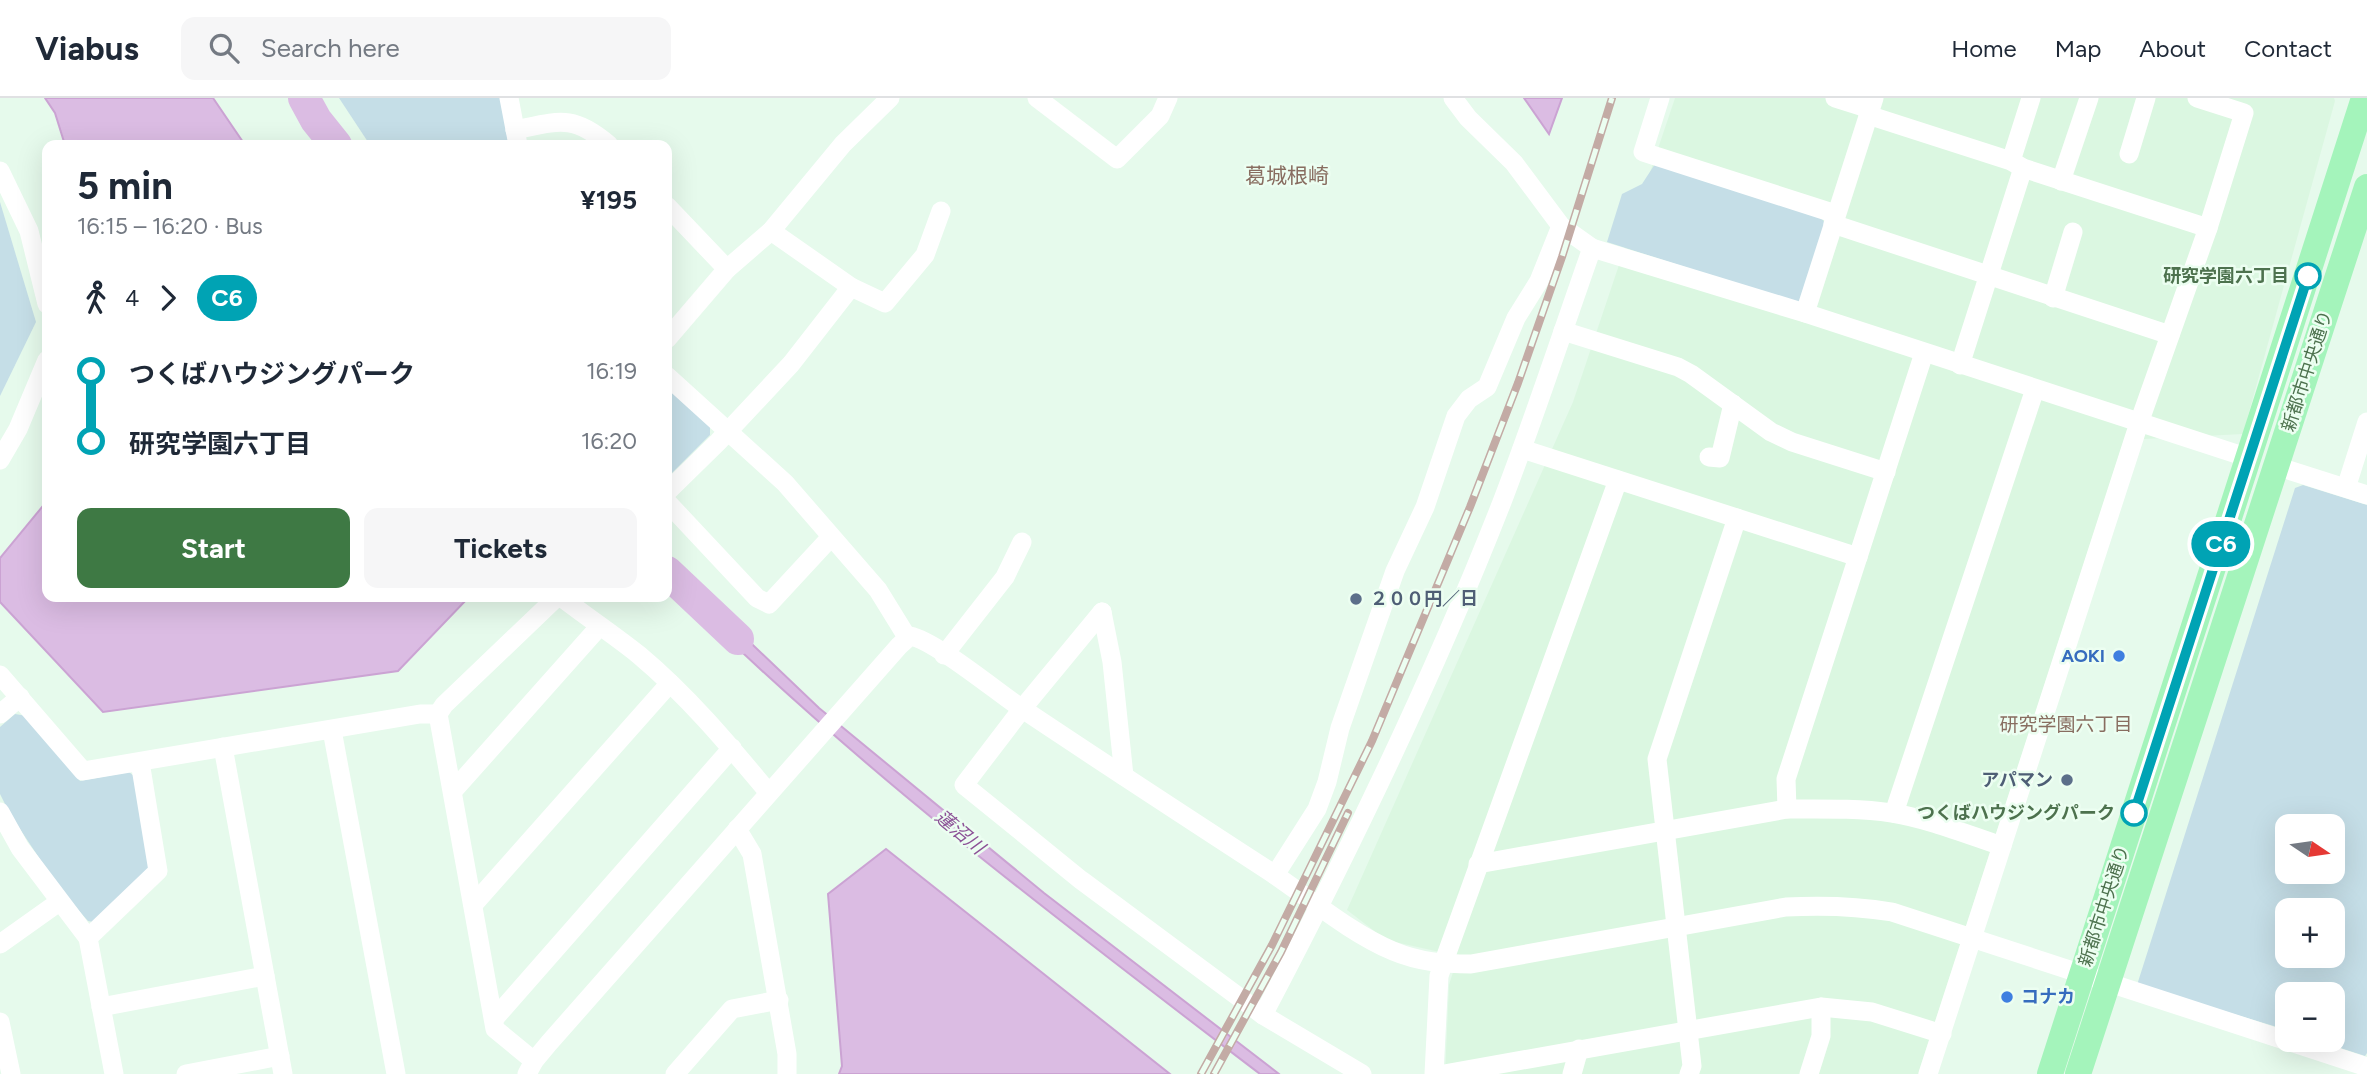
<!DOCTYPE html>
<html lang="en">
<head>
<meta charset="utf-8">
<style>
  body { margin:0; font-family:Figtree,"Noto Sans JP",sans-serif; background:#f6f6f7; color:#1f2937; height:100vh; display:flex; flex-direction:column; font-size:26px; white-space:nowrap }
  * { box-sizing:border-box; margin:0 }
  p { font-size:23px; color:#747a83 }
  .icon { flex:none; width:38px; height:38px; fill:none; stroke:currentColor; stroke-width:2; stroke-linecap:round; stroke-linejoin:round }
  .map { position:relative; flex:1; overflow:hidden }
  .drawer { position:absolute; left:42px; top:42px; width:630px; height:462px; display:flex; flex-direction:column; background:#fff; border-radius:14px; box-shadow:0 7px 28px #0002 }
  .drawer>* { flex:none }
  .badge { padding:0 14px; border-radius:23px; font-size:24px; line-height:46px }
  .needle { width:46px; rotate:103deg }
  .controls { position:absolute; left:2275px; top:716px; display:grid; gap:14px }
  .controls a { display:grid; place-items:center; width:70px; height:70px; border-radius:14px; background:#fff; box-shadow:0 7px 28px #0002; font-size:35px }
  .map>.badge { position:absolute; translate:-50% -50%; box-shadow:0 0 0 4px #fff }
  .legs { display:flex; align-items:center; gap:10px; height:77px; padding:0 35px; font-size:23px }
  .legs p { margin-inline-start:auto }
  .overview { display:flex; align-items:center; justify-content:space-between; height:119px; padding:0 35px }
  h1 { font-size:38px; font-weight:700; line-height:52px }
  .primary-button { display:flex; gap:14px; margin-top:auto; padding:14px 35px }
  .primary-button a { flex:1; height:80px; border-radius:14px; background:#3e7944; color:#fff; font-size:28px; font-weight:700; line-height:80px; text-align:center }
  .primary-button a+a { background:#f6f6f7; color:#1f2937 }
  ul { padding:0 35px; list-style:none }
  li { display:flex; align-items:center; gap:24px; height:70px; font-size:26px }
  li i { display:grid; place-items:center; width:10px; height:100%; margin:0 9px; background:currentColor }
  li i::after { content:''; width:18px; height:18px; margin:-9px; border:5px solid; border-radius:50%; background:#fff }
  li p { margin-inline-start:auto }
  li:first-child i { background:linear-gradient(#0000 50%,currentColor 0) }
  li:last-child i { background:linear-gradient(currentColor 50%,#0000 0) }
  header { display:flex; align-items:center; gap:42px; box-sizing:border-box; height:98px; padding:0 35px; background:#fff; border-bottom:2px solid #e0e1e3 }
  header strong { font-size:33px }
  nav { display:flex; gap:38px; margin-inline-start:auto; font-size:24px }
  .search { width:490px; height:63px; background:#f6f6f7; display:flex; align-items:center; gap:18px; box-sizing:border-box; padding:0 24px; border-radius:14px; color:#747a83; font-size:26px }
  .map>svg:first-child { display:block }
</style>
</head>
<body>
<header>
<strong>Viabus</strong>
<div class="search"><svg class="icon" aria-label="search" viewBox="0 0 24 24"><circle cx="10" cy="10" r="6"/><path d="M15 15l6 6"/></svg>Search here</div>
<nav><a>Home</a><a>Map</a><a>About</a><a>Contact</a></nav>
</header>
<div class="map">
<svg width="2367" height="976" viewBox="0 0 2367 976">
  <rect width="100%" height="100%" fill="#e6faec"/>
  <path fill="#dbf7e1" d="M1675 0H2334L2335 3 2243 336 2124 342 1918 976H1445L1449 887 1458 858 1386 842 1347 812 1573 304Z"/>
  <g fill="#c5dee7" fill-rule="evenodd">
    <path d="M339 0H500L504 8 510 47H370Z"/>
    <path d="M1655 66 1821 120 1826 126 1800 206 1607 144 1622 96 1642 86Z"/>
    <path d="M0 104 36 224 0 298Z"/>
    <path d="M667 289 710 329V337L667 380Z"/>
    <path d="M2303 387 2367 407V955L2365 958 2316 942H2333V896H2287V932L2137 887 2295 390ZM2287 728H2333V774H2287ZM2287 812H2333V858H2287Z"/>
    <path d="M15 616 27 618 80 683 129 674 135 679 151 765 147 775 93 824 88 823 59 790 10 716 0 696V629Z"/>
  </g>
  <g fill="#dbbce3" stroke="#cba3d3" stroke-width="2">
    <path d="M45 0H213L245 47H65L55 15Z"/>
    <path d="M1524 0H1562L1549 36Z"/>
    <path d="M47 403V499H469L398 573 103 614 0 504V460Z"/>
    <path d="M712 508 819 610 1044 795 1279 976H1260C1069 830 876 685 703 517Z"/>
    <path d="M886 751 1170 976H839L842 968 828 796Z"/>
  </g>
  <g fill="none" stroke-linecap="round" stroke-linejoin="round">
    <g stroke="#dbbce3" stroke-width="32">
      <path d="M304 0 316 22 336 47"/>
      <path d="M667 474 738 541"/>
    </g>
    <g stroke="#fff" stroke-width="19">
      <path d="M509 0 518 47"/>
      <path d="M1037 0 1117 61 1160 18 1168 0"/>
      <path d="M1453 0 1468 20 1514 65 1561 128 1592 150"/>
      <path d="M1660 0 1643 54 1836 116"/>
      <path d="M1835 0 1870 11"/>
      <path d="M1868 17 2011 63 2023 70 2208 130"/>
      <path d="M515 32C559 23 573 16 609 47"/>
      <path d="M2129 56 2146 0"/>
      <path d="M2011 63 2031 0"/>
      <path d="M0 73 29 133 47 206"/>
      <path d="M2061 83 2089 0"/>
      <path d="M667 108 727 171 771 133 843 46 890 0"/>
      <path d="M1833 126 2170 237"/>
      <path d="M771 133 851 189 885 205 925 157 941 113"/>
      <path d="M2053 200 2073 134"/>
      <path d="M1805 215 1874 0"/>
      <path d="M1563 233 1678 269 1691 276 1771 334 1792 344 1886 374"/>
      <path d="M667 241 727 171"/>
      <path d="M1960 267 2023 70"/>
      <path d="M667 278 785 385 878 492 907 539"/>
      <path d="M1522 351 1858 459"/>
      <path d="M1709 359 1720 360 1733 306"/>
      <path d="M0 362 18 331 47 262"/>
      <path d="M2276 368 2367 397"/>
      <path d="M2346 390 2367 324"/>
      <path d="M667 394 718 344 791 266 851 189"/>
      <path d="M667 404 757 500 769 506 831 439"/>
      <path d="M561 499C587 519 614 537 639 557 688 598 728 646 769 695"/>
      <path d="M1102 514 1022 611 964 687 1081 782 1263 917 1362 976"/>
      <path d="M1102 514 1112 564 1124 678"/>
      <path d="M944 557 1005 479 1022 444"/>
      <path d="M0 577 83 673 420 616H438"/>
      <path d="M0 616 20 599"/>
      <path d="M332 632 396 976"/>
      <path d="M223 649 283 976"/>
      <path d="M453 693 599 529"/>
      <path d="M1787 711 1786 681 1924 255"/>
      <path d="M0 714 20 750 88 840 114 976"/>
      <path d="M1894 715 2035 291"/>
      <path d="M737 731 752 756 787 956V976"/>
      <path d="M1478 766 1787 711C1822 711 1857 710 1892 715 1929 721 1966 736 2002 748"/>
      <path d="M1275 777 1317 711 1327 684 1340 630 1395 473 1425 409 1456 318 1469 301 1487 289 1516 220 1539 183 1561 128"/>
      <path d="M473 807 670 585"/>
      <path d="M88 840 158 773 140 664"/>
      <path d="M0 846 59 804"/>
      <path d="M101 909 265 878"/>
      <path d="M1263 917C1351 750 1433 580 1502 404 1534 321 1562 235 1592 150L1805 215 2249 360"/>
      <path d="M494 921 732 650"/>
      <path d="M0 924 11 976"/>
      <path d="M534 963 495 931 438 616 444 607 557 499"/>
      <path d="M186 976 280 958"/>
      <path d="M527 976 534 963 549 945 899 548 910 538C934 542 997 594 1021 610 1103 665 1186 719 1269 773 1308 799 1350 835 1393 853 1419 864 1444 866 1471 866L1786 809C1823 807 1856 808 1892 814L2367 969"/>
      <path d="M675 976 732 911 779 902"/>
      <path d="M1434 976 1439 878 1443 866 1618 382"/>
      <path d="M1444 976 1821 909 1872 914 1942 936"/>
      <path d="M1572 976 1579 951"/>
      <path d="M1689 976 1692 968 1657 661 1737 420"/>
      <path d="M1809 976 1821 938V909"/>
      <path d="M1928 976 2139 325 2208 130 2244 15 2197 0"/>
    </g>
    <g stroke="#a4f4bb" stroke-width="26">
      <path d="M2050 976 2364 0"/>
      <path d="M2078 976 2367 89"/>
    </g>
    <g stroke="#c3aba5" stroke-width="8">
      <g id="rail">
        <path d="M1201 976 1272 847 1372 643 1470 409 1518 285 1562 159 1612 0"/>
        <path d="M1214 976 1281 854 1348 715"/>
      </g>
    </g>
    <use href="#rail" stroke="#ecfef1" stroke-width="5" stroke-dasharray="16" stroke-linecap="butt"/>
  </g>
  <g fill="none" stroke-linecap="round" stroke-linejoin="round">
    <g stroke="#fff" stroke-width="16">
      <path id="line-1" d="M2134 715 2308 178"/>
    </g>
    <use href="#line-1" stroke="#00a3b4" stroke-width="10"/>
  </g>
  <g fill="#fff" stroke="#00a3b4" stroke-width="3.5">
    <circle cx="2308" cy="178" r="12"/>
    <circle cx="2134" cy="715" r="12"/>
  </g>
  <g fill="#5c6f8a" stroke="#ecfef1" stroke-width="2.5">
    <circle cx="1356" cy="501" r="7"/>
    <circle cx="2067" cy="682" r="7"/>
  </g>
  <g fill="#3f7fe0" stroke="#ecfef1" stroke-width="2.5">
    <circle cx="2119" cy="558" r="7"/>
    <circle cx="2007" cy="899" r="7"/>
  </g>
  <g text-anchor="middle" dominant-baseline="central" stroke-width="5" stroke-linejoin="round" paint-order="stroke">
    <g font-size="18" font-weight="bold" fill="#4d724e" stroke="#ecfef1" text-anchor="end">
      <text x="2289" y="178">研究学園六丁目</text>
      <text x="2115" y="715">つくばハウジングパーク</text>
    </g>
    <g font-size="18" fill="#4d724e" stroke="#ecfef1">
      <text transform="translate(2307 273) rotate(-72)">新都市中央通り</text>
      <text transform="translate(2104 808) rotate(-72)">新都市中央通り</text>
    </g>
    <g font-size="18" font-weight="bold" fill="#4e5e75" stroke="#ecfef1" text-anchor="start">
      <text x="1370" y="501">２００円／日</text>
      <text x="2053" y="682" text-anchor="end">アパマン</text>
    </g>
    <g font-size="18" font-weight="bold" fill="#366cbe" stroke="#ecfef1" text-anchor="end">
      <text x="2105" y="558">AOKI</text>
      <text x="2021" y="899" text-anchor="start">コナカ</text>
    </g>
    <g font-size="19" fill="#886d60" stroke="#ecfef1">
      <text x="2066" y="626">研究学園六丁目</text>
    </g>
    <g font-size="19" font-style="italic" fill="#8c5297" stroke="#ecfef1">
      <text transform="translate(960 734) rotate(40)">蓮沼川</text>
    </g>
    <g font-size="21" fill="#886d60" stroke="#ecfef1">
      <text x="1287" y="77">葛城根崎</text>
    </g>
  </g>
</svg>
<div class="controls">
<a><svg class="needle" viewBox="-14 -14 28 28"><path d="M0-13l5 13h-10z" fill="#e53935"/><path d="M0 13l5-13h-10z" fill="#747a83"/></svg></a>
<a>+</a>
<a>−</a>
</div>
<b class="badge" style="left:2221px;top:446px;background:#00a3b4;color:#fff">C6</b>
<section class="drawer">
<div class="overview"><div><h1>5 min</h1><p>16:15 – 16:20 · Bus</p></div><b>¥195</b></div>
<div class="legs"><svg class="icon" aria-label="walk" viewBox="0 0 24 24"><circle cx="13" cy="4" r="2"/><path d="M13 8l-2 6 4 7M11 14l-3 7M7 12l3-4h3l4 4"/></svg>4<svg class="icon" aria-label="forward" viewBox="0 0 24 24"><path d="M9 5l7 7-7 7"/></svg><b class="badge" style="background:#00a3b4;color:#fff">C6</b></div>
<ul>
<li><i style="color:#00a3b4"></i><b>つくばハウジングパーク</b><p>16:19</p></li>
<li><i style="color:#00a3b4"></i><b>研究学園六丁目</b><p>16:20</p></li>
</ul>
<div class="primary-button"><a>Start</a><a>Tickets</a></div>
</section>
</div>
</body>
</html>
